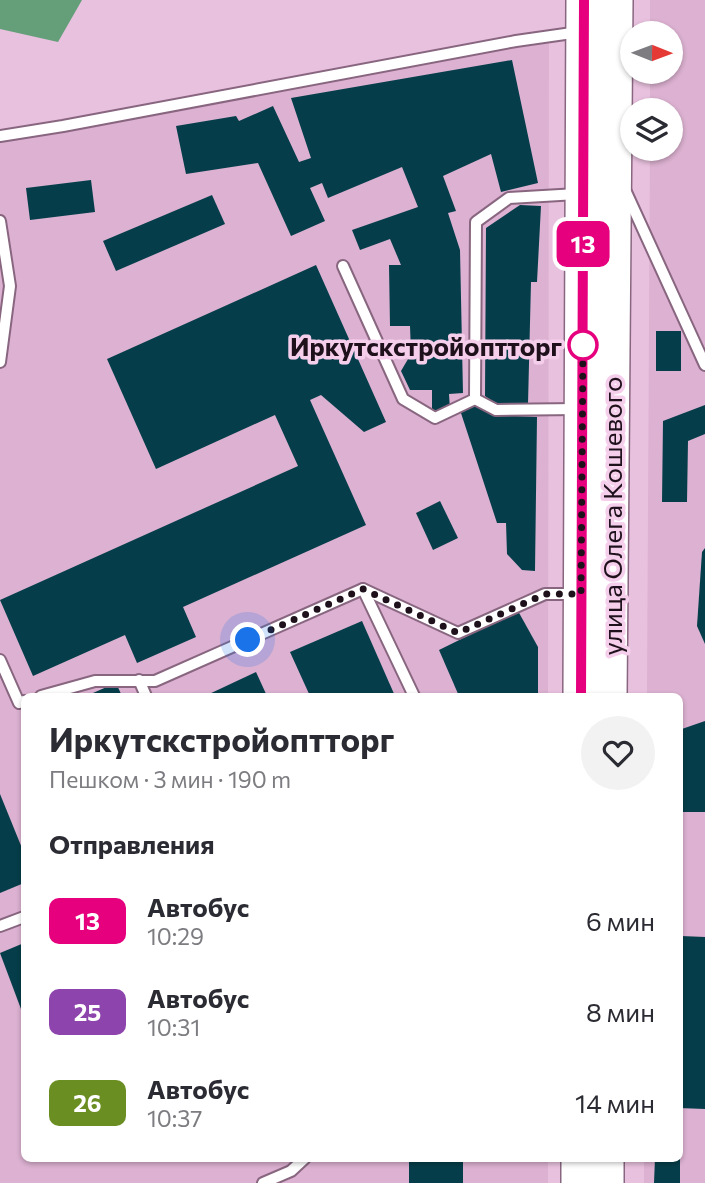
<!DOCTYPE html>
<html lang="ru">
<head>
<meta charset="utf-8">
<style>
  body { margin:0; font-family:Commissioner,sans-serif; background:#f2f2f3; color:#2b2b33; height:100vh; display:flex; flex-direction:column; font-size:26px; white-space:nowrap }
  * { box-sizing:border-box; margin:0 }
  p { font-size:23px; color:#7c7c81 }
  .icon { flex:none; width:38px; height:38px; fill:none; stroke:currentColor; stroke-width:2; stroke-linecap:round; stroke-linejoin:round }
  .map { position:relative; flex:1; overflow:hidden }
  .sheet { position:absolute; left:21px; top:693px; width:662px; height:469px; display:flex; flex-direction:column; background:#fff; border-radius:10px; box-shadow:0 2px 5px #0004 }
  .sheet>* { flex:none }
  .badge { padding:0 14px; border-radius:10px; font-size:24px; line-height:46px }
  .needle { width:46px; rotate:91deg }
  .buttons { position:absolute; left:620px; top:21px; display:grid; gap:14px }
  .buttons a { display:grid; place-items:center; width:63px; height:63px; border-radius:50%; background:#fff; box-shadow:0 2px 5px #0004; font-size:35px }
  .you { position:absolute; width:35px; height:35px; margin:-18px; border:5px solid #fff; border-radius:50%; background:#1a73e8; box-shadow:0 0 0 10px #1a73e833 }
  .map>.badge { position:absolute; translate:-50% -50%; box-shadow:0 0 0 4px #fff }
  h2 { padding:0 28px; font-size:26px; line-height:63px }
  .round { display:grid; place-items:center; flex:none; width:74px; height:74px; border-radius:37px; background:#f2f2f3 }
  .summary { display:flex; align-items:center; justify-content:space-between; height:119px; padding:0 28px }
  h1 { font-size:33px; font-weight:700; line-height:52px }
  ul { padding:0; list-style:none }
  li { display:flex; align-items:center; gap:21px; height:91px; padding:0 28px }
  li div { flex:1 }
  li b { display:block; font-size:26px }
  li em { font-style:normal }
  li .badge { min-width:77px; font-weight:700; text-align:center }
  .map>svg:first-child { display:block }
</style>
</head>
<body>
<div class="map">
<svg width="705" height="1183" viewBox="0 0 705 1183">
  <rect width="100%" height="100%" fill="#e8c1de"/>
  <g fill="#dcb1d1">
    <path d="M650 0H705V1183H644V1159L679 1158V696H647L650 149H670V110H650V72H670V33H650Z"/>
    <path d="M549 40 548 696H24V1158H548V1183H0V142Z"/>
  </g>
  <path fill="#649f7a" d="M0 0H82L58 42 0 29Z"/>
  <g fill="#053e4a">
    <path d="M512 60 538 183 501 192 491 154 443 176 456 211 448 213 460 250 463 393 449 394 450 410H432V390H410L401 371 411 354 410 326H390L389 265H401L390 239 360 250 352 230 418 207 402 167 328 198 322 183 310 188 325 221 291 236 258 163 186 174 176 126 236 116 239 121 273 106 299 162 311 158 291 98Z"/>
    <path d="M91 180 95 212 30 220 26 188Z"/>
    <path d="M212 195 225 224 116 271 103 241Z"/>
    <path d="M520 205 541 206 537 282H531L528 404 495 403 485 396 486 228Z"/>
    <path d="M316 265 386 422 364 432 321 395 310 400 366 525 183 607 196 637 137 663 125 635 33 676 0 600 298 466 275 415 156 469 107 359Z"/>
    <rect x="656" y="331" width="25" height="40"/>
    <path d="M705 405V434L688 441 687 502H662L663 421Z"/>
    <path d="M478 406 492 415 537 417 535 571 522 570 507 554 506 523H497L460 410Z"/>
    <path d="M440 501 458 538 433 550 416 513Z"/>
    <path d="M705 548V644L697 626 702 552Z"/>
    <path d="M518 611 538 647V696H459L439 650Z"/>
    <path d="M362 621 395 696H310L290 652Z"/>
    <path d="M256 672 267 696H208L207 695Z"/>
    <path d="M116 683 122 696H86Z"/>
    <path d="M705 721V812H679V730Z"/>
    <path d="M0 794 24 853V883L0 893Z"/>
    <path d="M681 936 705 937V1109L679 1108V948Z"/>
    <path d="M24 943V1017L0 953Z"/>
    <path d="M463 1158V1183H409V1160Z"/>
    <path d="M655 1158H680V1183H654Z"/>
  </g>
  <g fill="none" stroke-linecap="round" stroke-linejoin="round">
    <g stroke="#896680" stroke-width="14">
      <g id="lane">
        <path d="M0 136 63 126 516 41 579 32"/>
        <path d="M626 192 705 365"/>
        <path d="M577 194 509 198 476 222 475 399 496 410 579 409"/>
        <path d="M0 221 10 286 0 362"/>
        <path d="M343 266 403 399 435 418 475 399"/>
        <path d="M363 589 414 696"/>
        <path d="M0 660 19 703 24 701"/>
        <path d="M139 680 146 696"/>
        <path d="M41 696 95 681H155L363 589 458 633 545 594H578"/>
        <path d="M0 926 24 917"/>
        <path d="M263 1183 291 1171 305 1158"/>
      </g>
    </g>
    <g stroke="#896680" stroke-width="38">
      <g id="primary">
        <path d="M581 696 584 0"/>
        <path d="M609 696 615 0"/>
        <path d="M579 1183V1158"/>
        <path d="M606 1183V1158"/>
      </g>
    </g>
    <use href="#lane" stroke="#fff" stroke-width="10"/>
    <use href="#primary" stroke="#fff" stroke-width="35"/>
  </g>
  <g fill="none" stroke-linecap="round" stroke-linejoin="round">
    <g stroke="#fff" stroke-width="16">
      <path id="line" d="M581 696 584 0"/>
    </g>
    <use href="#line" stroke="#e6007e" stroke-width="10"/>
    <path stroke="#1e111b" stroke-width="7" stroke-dasharray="0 12.6" d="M248 640 363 589 458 633 545 594H581L583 345"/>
  </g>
  <circle fill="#fff" stroke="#e6007e" stroke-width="3.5" cx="583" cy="345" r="14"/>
  <g text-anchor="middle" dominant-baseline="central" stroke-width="7" stroke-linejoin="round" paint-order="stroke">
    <g font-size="26" font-weight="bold" fill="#1e111b" stroke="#f5ceeb" text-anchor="end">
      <text x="562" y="345">Иркутскстройоптторг</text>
    </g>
    <g font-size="26" fill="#1e111b" stroke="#f5ceeb">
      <text transform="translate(611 516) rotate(-90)">улица Олега Кошевого</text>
    </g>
  </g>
</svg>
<div class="buttons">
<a><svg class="needle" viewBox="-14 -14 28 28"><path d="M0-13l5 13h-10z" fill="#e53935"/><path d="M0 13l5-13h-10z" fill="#7c7c81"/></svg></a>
<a><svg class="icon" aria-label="layers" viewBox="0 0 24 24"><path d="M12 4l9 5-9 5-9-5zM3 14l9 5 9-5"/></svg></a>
</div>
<div class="you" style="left:248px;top:640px"></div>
<b class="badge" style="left:583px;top:244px;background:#e6007e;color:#fff">13</b>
<section class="sheet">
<div class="summary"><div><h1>Иркутскстройоптторг</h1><p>Пешком · 3 мин · 190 m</p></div><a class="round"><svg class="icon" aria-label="heart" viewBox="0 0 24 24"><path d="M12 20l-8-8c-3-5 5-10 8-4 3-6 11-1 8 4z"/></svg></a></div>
<h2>Отправления</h2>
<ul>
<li><span class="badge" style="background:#e6007e;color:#fff">13</span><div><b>Автобус</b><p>10:29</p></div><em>6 мин</em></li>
<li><span class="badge" style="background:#8e44ad;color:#fff">25</span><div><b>Автобус</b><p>10:31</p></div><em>8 мин</em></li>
<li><span class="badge" style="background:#6b8e23;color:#fff">26</span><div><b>Автобус</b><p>10:37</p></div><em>14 мин</em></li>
</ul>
</section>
</div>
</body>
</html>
